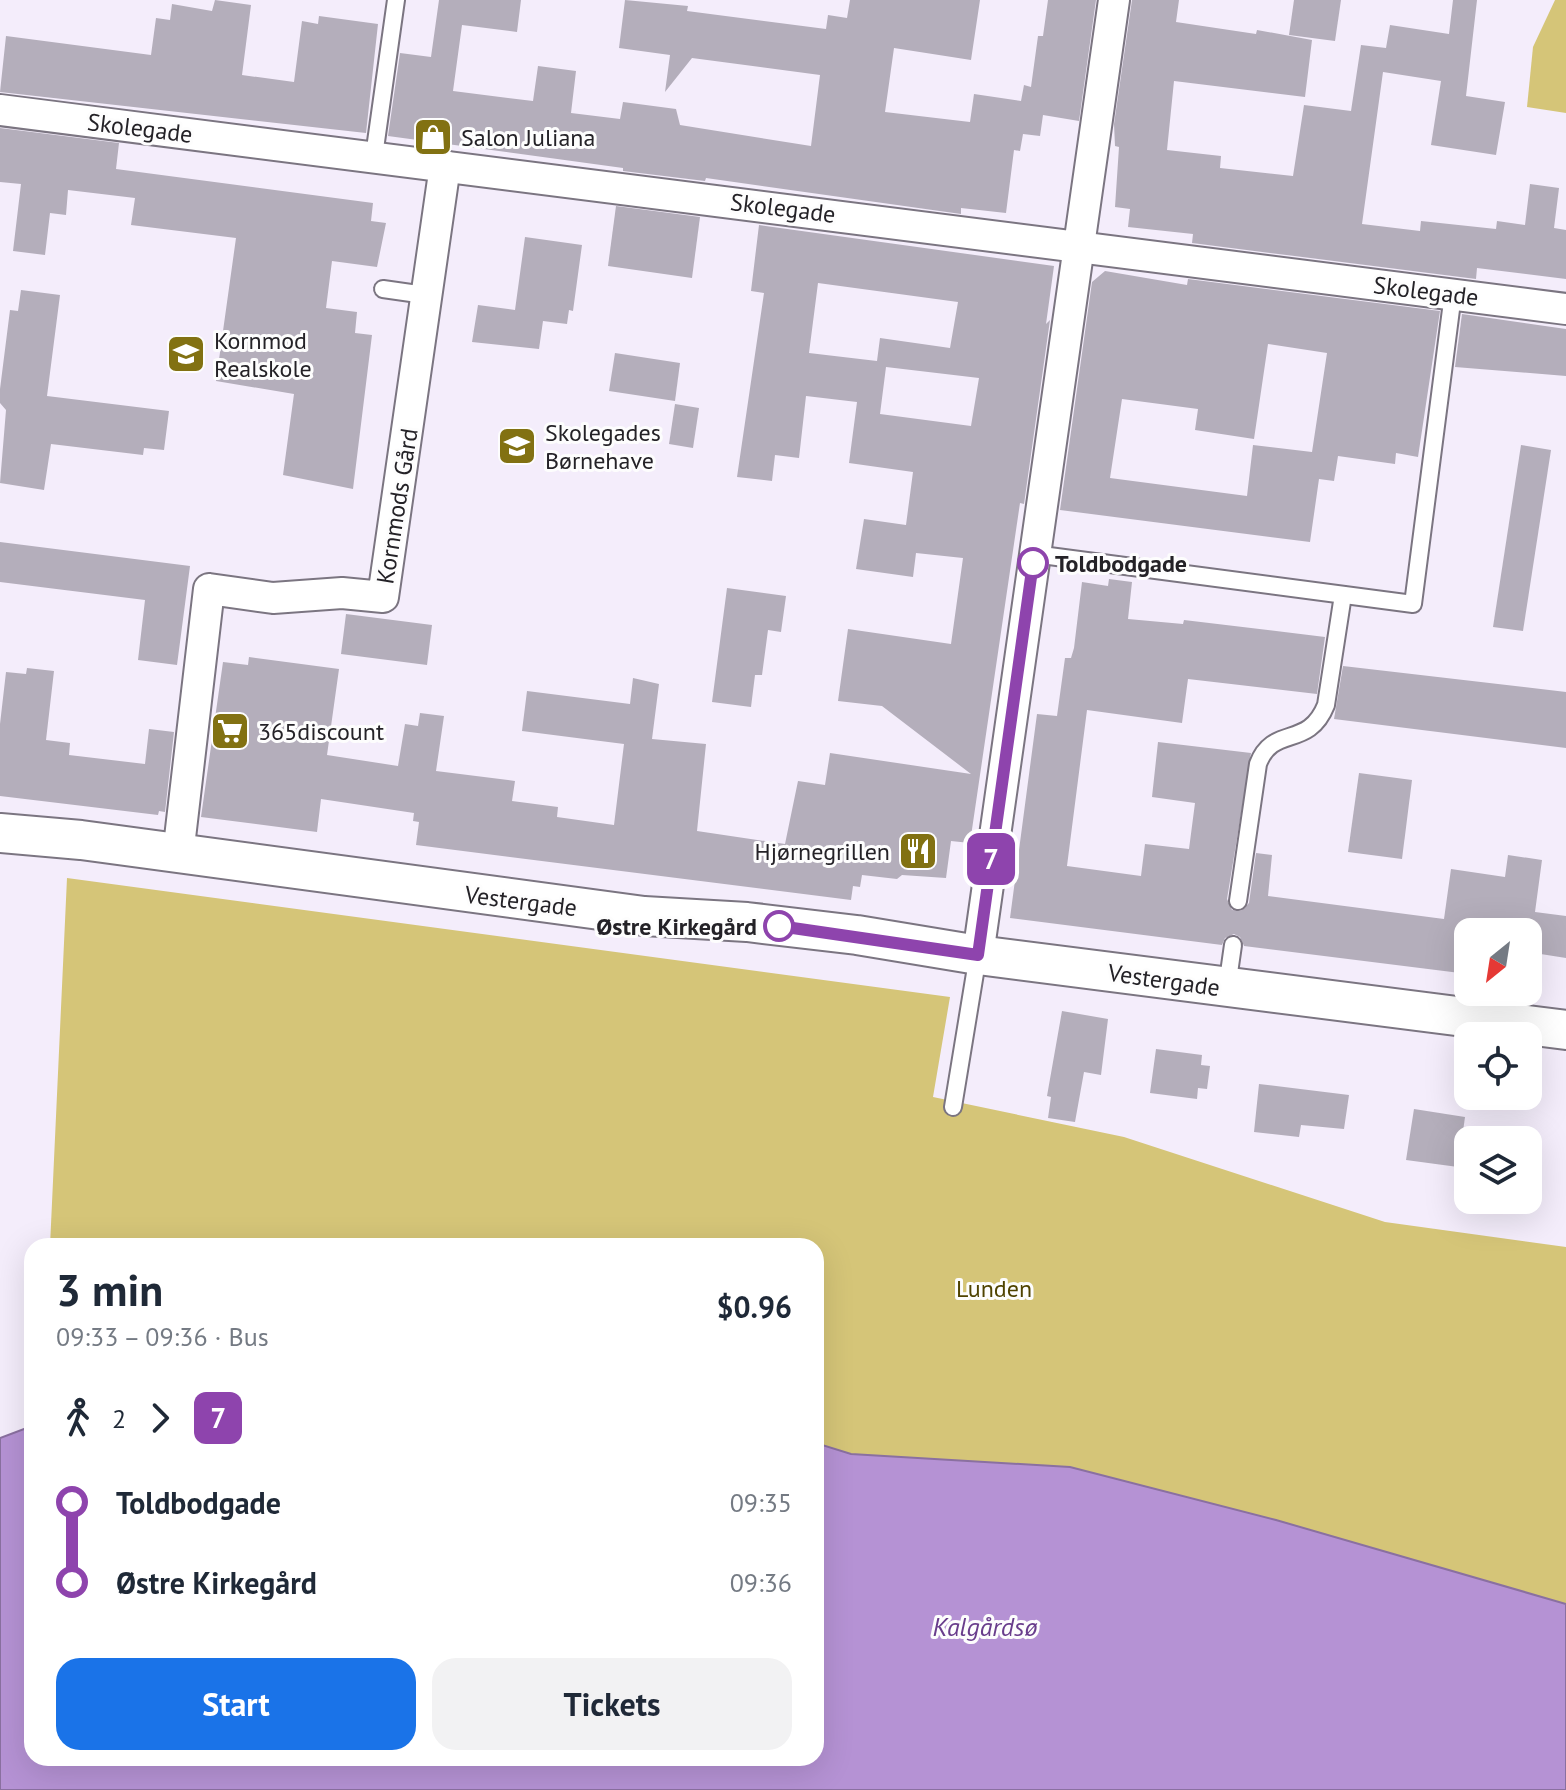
<!DOCTYPE html>
<html lang="en">
<head>
<meta charset="utf-8">
<style>
  body { margin:0; font-family:"PT Sans",sans-serif; background:#f2f2f3; color:#1f2937; height:100vh; display:flex; flex-direction:column; font-size:30px; white-space:nowrap }
  * { box-sizing:border-box; margin:0 }
  p { font-size:26px; color:#747a83 }
  .icon { flex:none; width:44px; height:44px; fill:none; stroke:currentColor; stroke-width:2; stroke-linecap:round; stroke-linejoin:round }
  .map { position:relative; flex:1; overflow:hidden }
  .details { position:absolute; left:24px; top:1238px; width:800px; height:528px; display:flex; flex-direction:column; background:#fff; border-radius:24px; box-shadow:0 8px 32px #0002 }
  .details>* { flex:none }
  .badge { padding:0 16px; border-radius:12px; font-size:28px; line-height:52px }
  .needle { width:52px; rotate:210deg }
  .tools { position:absolute; left:1454px; top:918px; display:grid; gap:16px }
  .tools a { display:grid; place-items:center; width:88px; height:88px; border-radius:16px; background:#fff; box-shadow:0 8px 32px #0002; font-size:40px }
  .map>.badge { position:absolute; translate:-50% -50%; box-shadow:0 0 0 4px #fff }
  .legs { display:flex; align-items:center; gap:12px; height:88px; padding:0 32px; font-size:26px }
  .legs p { margin-inline-start:auto }
  .overview { display:flex; align-items:center; justify-content:space-between; height:136px; padding:0 32px }
  h1 { font-size:44px; font-weight:700; line-height:60px }
  .cta { display:flex; gap:16px; margin-top:auto; padding:16px 32px }
  .cta a { flex:1; height:92px; border-radius:24px; background:#1a73e8; color:#fff; font-size:32px; font-weight:700; line-height:92px; text-align:center }
  .cta a+a { background:#f2f2f3; color:#1f2937 }
  ul { padding:0 32px; list-style:none }
  li { display:flex; align-items:center; gap:28px; height:80px; font-size:30px }
  li i { display:grid; place-items:center; width:12px; height:100%; margin:0 10px; background:currentColor }
  li i::after { content:''; width:20px; height:20px; margin:-10px; border:6px solid; border-radius:50%; background:#fff }
  li p { margin-inline-start:auto }
  li:first-child i { background:linear-gradient(#0000 50%,currentColor 0) }
  li:last-child i { background:linear-gradient(currentColor 50%,#0000 0) }
  .map>svg:first-child { display:block }
</style>
</head>
<body>
<div class="map">
<svg width="1566" height="1790" viewBox="0 0 1566 1790">
  <rect width="100%" height="100%" fill="#f4edfb"/>
  <g fill="#d5c578">
    <path d="M1555 0H1566V113L1527 107 1533 47Z"/>
    <path d="M67 878 950 997 933 1097 1124 1137 1385 1222 1566 1247V1604L1276 1520 1070 1467 851 1454 816 1443V1246H50Z"/>
  </g>
  <path fill="#b592d4" stroke="#8a70a0" stroke-width="2" d="M32 1426V1758H816V1443L851 1454 1070 1467 1276 1520 1566 1604V1790H0V1438Z"/>
  <g fill="#b4aebb" fill-rule="evenodd">
    <path d="M215 0 251 5 242 75 294 82 302 21 318 24 319 16 378 24 366 133 0 92 6 36 151 55 156 18 170 20 172 4 212 11Z"/>
    <path d="M439 0H521L517 32 462 25 453 91 533 101 538 66 576 71 571 113 620 119 623 102 676 109 680 125 811 146 820 75 692 58 665 92 670 55 619 48 625 0 688 6 687 11 826 29 828 15 847 18 850 0H980L971 60 894 48 885 112 970 122 974 94 1021 101 1024 85 1031 87 1038 36H1043L1048 0H1096L1079 121 1043 115 1040 136 1023 134 1020 151 1014 150 1006 213 961 208V214L706 178 705 181 623 171V168L388 136 400 53 431 57Z"/>
    <path d="M1132 0H1179L1176 22 1256 34 1257 30 1312 40 1305 97 1174 81 1167 150 1221 156 1220 168 1293 176 1304 105 1351 111 1361 45 1386 48 1390 25 1449 34 1453 0H1477L1466 96 1505 102 1496 155 1431 145 1441 81 1383 72 1362 224 1420 231 1421 221 1496 229 1497 221 1525 225 1530 184 1559 188 1554 228 1566 230V279L1477 268 1476 279 1192 243 1193 234 1128 227 1130 209 1115 207 1119 147 1115 146 1114 124Z"/>
    <path d="M1294 0H1341L1335 41 1289 35Z"/>
    <path d="M0 128 119 143 116 169 373 203 371 221 386 223 377 267 332 261 326 308 357 312 355 333 372 335 353 489 283 475 294 394 216 381 236 238 131 225 135 198 68 190 66 215 50 213 45 255 13 251 21 184 0 182Z"/>
    <path d="M616 206 700 217 692 278 608 266Z"/>
    <path d="M759 225 1054 266 1046 324 1050 320 1024 504 1020 503 970 843 951 841 946 878 902 875 897 879 862 875 860 887 853 886 851 900 416 845 419 822 413 821 414 813 321 799 317 832 201 817 223 662 248 665 249 657 339 669 327 755 398 766 405 724 418 726 420 713 444 716 436 771 515 781 512 801 558 807 557 817 614 825 624 744 522 731 527 691 630 704 633 678 659 684 652 739 706 744 697 831 785 844 798 781 825 785 830 753 971 774 882 706 838 701 848 629 951 644 963 558 916 553 913 577 856 569 864 519 906 525 913 472 849 463 857 402 806 396 799 458 775 455 772 481 737 477 764 293 751 291ZM818 283 958 302 950 348 880 338 877 361 809 353ZM886 367 979 378 971 426 880 414Z"/>
    <path d="M525 237 582 245 573 311 569 310 567 324 543 321 539 349 472 342 478 305 515 310Z"/>
    <path d="M1105 271 1187 285 1188 279 1440 311 1418 457 1396 453 1395 464 1338 456 1334 481 1319 479 1310 542 1060 510 1092 282ZM1268 344 1327 353 1312 452 1253 445 1247 496 1110 478 1122 399 1198 409 1195 430 1254 439Z"/>
    <path d="M21 290 60 295 47 396 169 411 164 450 144 448 143 455 51 444 44 490 0 483 6 410 0 403V389L10 310 18 311Z"/>
    <path d="M1462 314 1566 329V376L1455 367Z"/>
    <path d="M615 353 680 363 675 401 609 391Z"/>
    <path d="M675 404 699 408 693 448 669 444Z"/>
    <path d="M1521 445 1551 450 1523 631 1493 627Z"/>
    <path d="M0 542 190 566 177 665 138 660 145 600 0 582Z"/>
    <path d="M1109 579 1132 582 1128 619 1183 624 1184 620 1325 637 1317 694 1188 679 1182 723 1087 710 1067 866 1141 876 1145 844 1189 849 1195 803 1152 797 1158 742 1251 753 1227 899 1232 910 1241 911 1249 903 1256 853 1272 855 1268 896 1444 919 1451 869 1505 877 1508 855 1542 860 1535 912 1566 916V958L1528 952V932H1465L1460 973 1244 946 1240 937 1234 934 1225 938 1222 945 1010 918 1037 714 1057 716 1065 658H1071L1074 648 1082 582 1108 586Z"/>
    <path d="M727 588 786 596 781 632 768 630 762 675H755L751 707 712 702Z"/>
    <path d="M346 614 432 625 427 665 341 654Z"/>
    <path d="M1343 666 1566 692V748L1334 719Z"/>
    <path d="M27 668 54 671 46 740 70 743 69 755 145 764 149 729 174 732 165 812 159 811 158 815 0 796V724L6 672 26 674Z"/>
    <path d="M1359 773 1412 780 1402 859 1348 852Z"/>
    <path d="M1062 1011 1108 1019 1101 1075 1084 1072 1075 1122 1048 1118 1051 1097 1047 1096Z"/>
    <path d="M1156 1049 1202 1055 1201 1065 1210 1066 1207 1089 1198 1088 1197 1099 1150 1093Z"/>
    <path d="M1259 1084 1349 1095 1344 1129 1301 1125 1299 1137 1254 1132Z"/>
    <path d="M1414 1109 1465 1117 1458 1167 1406 1160Z"/>
  </g>
  <g fill="none" stroke-linecap="round" stroke-linejoin="round">
    <g stroke="#7b7581" stroke-width="20">
      <g id="service">
        <path d="M374 156 396 0"/>
        <path d="M383 289 425 295"/>
        <path d="M1034 554 1413 604 1453 294"/>
        <path d="M1238 901 1258 764C1273 724 1308 750 1326 705L1343 595"/>
        <path d="M1227 987 1233 945"/>
        <path d="M953 1107 978 955"/>
      </g>
    </g>
    <g stroke="#7b7581" stroke-width="34">
      <g id="minor">
        <path d="M0 110 1566 309"/>
        <path d="M178 855 209 589 273 598 342 593 383 597 445 166"/>
        <path d="M978 955 1114 0"/>
      </g>
    </g>
    <g stroke="#7b7581" stroke-width="42">
      <path id="tertiary" d="M0 833 81 840 644 916 747 922 857 935 978 955 1566 1030"/>
    </g>
    <use href="#service" stroke="#fff" stroke-width="16"/>
    <use href="#minor" stroke="#fff" stroke-width="30"/>
    <use href="#tertiary" stroke="#fff" stroke-width="38"/>
  </g>
  <g fill="none" stroke-linecap="round" stroke-linejoin="round">
    <g stroke="#fff" stroke-width="18">
      <path id="line-1" d="M779 926 978 955 1033 563"/>
    </g>
    <use href="#line-1" stroke="#8e44ad" stroke-width="12"/>
  </g>
  <defs>
    <g id="shop-square" transform="scale(2)"><rect x="-9" y="-9" width="18" height="18" rx="4" fill="#827112" stroke="#fdfdfd"/><path d="M-5-2.5h2.3a2.7 3.5 0 0 1 5.4 0H5L5.5 6h-11ZM-1.5-2.5h3a1.5 2.3 0 0 0-3 0Z" fill="#fff"/></g>
    <g id="school-square" transform="scale(2)"><rect x="-9" y="-9" width="18" height="18" rx="4" fill="#827112" stroke="#fdfdfd"/><path d="M0-5L7-2L0 1L-7-2ZM-4 1L0 2.5L4 1V4Q0 6-4 4Z" fill="#fff"/></g>
    <g id="supermarket-square" transform="scale(2)"><rect x="-9" y="-9" width="18" height="18" rx="4" fill="#827112" stroke="#fdfdfd"/><path d="M-6-5.5h2.5l.6 2H6L4.5 2H-2.5L-4.4-4H-6ZM-1.5 3.2a1.3 1.3 0 1 0 .1 0ZM3 3.2a1.3 1.3 0 1 0 .1 0Z" fill="#fff"/></g>
    <g id="restaurant-square" transform="scale(2)"><rect x="-9" y="-9" width="18" height="18" rx="4" fill="#827112" stroke="#fdfdfd"/><path d="M-5-6h1v4h1v-4h1v4h1v-4h1v5L-1.5 .5V6h-2V.5L-5-1ZM5-6V6H3V1.5H1.5Q1.5-4 5-6Z" fill="#fff"/></g>
  </defs>
  <g fill-rule="evenodd">
    <use href="#shop-square" x="433" y="137"/>
    <use href="#school-square" x="186" y="354"/>
    <use href="#school-square" x="517" y="446"/>
    <use href="#supermarket-square" x="230" y="731"/>
    <use href="#restaurant-square" x="918" y="851"/>
  </g>
  <g fill="#fff" stroke="#8e44ad" stroke-width="4">
    <circle cx="1033" cy="563" r="14"/>
    <circle cx="779" cy="926" r="14"/>
  </g>
  <g text-anchor="middle" dominant-baseline="central" stroke-width="6" stroke-linejoin="round" paint-order="stroke">
    <g font-size="24" fill="#242227" stroke="#fdfdfd">
      <text transform="translate(140 128) rotate(7)">Skolegade</text>
      <text transform="translate(783 208) rotate(7)">Skolegade</text>
      <text transform="translate(1426 291) rotate(7)">Skolegade</text>
      <text transform="translate(397 506) rotate(-81)">Kornmods Gård</text>
      <text transform="translate(521 901) rotate(7)">Vestergade</text>
      <text transform="translate(1164 980) rotate(8)">Vestergade</text>
    </g>
    <g font-size="24" fill="#242227" stroke="#fdfdfd" text-anchor="start">
      <text x="461" y="137">Salon Juliana</text>
      <text x="214" y="340">Kornmod<tspan x="214" dy="28">Realskole</tspan></text>
      <text x="545" y="432">Skolegades<tspan x="545" dy="28">Børnehave</tspan></text>
      <text x="258" y="731">365discount</text>
      <text x="890" y="851" text-anchor="end">Hjørnegrillen</text>
    </g>
    <g font-size="24" font-weight="bold" fill="#242227" stroke="#fdfdfd" text-anchor="start">
      <text x="1055" y="563">Toldbodgade</text>
      <text x="757" y="926" text-anchor="end">Østre Kirkegård</text>
    </g>
    <g font-size="24" fill="#4f4301" stroke="#fdfdfd">
      <text x="994" y="1288">Lunden</text>
    </g>
    <g font-size="26" font-style="italic" fill="#693d8c" stroke="#fdfdfd">
      <text x="985" y="1626">Kalgårdsø</text>
    </g>
  </g>
</svg>
<div class="tools">
<a><svg class="needle" viewBox="-14 -14 28 28"><path d="M0-13l5 13h-10z" fill="#e53935"/><path d="M0 13l5-13h-10z" fill="#747a83"/></svg></a>
<a><svg class="icon" aria-label="locate" viewBox="0 0 24 24"><circle cx="12" cy="12" r="6"/><path d="M12 2v4M12 18v4M2 12h4M18 12h4"/></svg></a>
<a><svg class="icon" aria-label="layers" viewBox="0 0 24 24"><path d="M12 4l9 5-9 5-9-5zM3 14l9 5 9-5"/></svg></a>
</div>
<b class="badge" style="left:991px;top:859px;background:#8e44ad;color:#fff">7</b>
<section class="details">
<div class="overview"><div><h1>3 min</h1><p>09:33 – 09:36 · Bus</p></div><b>$0.96</b></div>
<div class="legs"><svg class="icon" aria-label="walk" viewBox="0 0 24 24"><circle cx="13" cy="4" r="2"/><path d="M13 8l-2 6 4 7M11 14l-3 7M7 12l3-4h3l4 4"/></svg>2<svg class="icon" aria-label="forward" viewBox="0 0 24 24"><path d="M9 5l7 7-7 7"/></svg><b class="badge" style="background:#8e44ad;color:#fff">7</b></div>
<ul>
<li><i style="color:#8e44ad"></i><b>Toldbodgade</b><p>09:35</p></li>
<li><i style="color:#8e44ad"></i><b>Østre Kirkegård</b><p>09:36</p></li>
</ul>
<div class="cta"><a>Start</a><a>Tickets</a></div>
</section>
</div>
</body>
</html>
